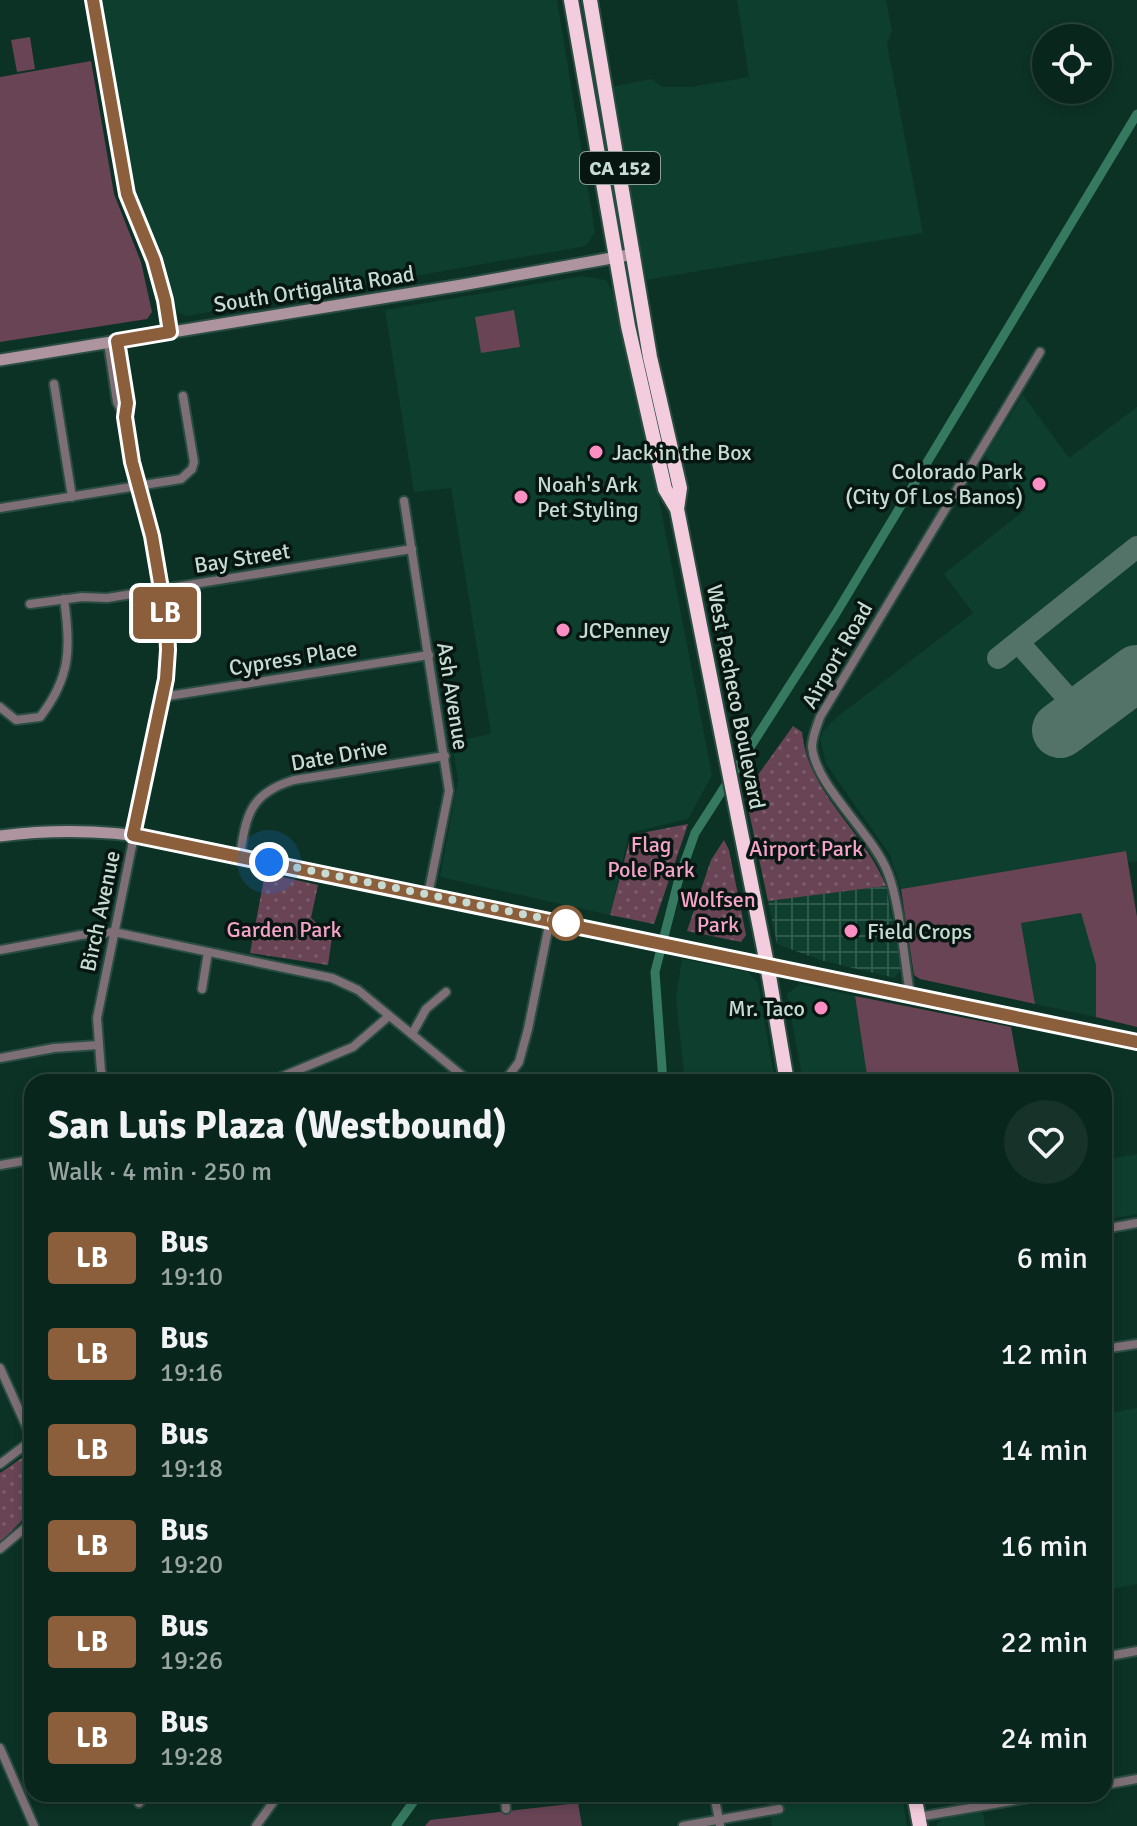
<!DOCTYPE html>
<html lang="en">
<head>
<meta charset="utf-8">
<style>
  body { margin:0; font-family:Signika,sans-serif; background:#173229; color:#f1f3f6; height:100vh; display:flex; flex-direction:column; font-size:30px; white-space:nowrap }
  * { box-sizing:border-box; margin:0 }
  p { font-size:26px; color:#99a5a3 }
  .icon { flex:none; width:44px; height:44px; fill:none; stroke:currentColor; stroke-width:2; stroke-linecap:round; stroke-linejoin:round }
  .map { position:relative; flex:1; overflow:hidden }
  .sheet { position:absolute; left:24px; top:1074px; width:1088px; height:728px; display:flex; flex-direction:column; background:#09261c; border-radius:24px; box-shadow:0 4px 12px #0003,0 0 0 2px #29433b }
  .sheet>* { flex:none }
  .badge { padding:0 16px; border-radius:6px; font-size:28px; line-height:52px }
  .fabs { position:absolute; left:1032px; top:24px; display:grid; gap:16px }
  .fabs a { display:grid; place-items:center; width:80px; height:80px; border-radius:50%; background:#09261c; box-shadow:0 4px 12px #0003,0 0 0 2px #29433b; font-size:40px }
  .you { position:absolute; width:40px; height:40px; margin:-20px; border:6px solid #fff; border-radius:50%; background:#1a73e8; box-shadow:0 0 0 12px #1a73e833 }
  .map>.badge { position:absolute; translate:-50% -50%; box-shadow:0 0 0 4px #fff }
  .round { display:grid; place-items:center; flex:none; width:84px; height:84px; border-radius:42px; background:#173229 }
  .headline { display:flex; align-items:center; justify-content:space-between; height:136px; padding:0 24px }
  h1 { font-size:38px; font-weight:700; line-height:60px }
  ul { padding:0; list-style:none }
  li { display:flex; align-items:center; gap:24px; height:96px; padding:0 24px }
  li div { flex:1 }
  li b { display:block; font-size:30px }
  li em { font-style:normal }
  li .badge { min-width:88px; font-weight:700; text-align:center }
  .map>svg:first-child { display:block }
</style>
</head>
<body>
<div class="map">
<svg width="1137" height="1826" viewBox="0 0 1137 1826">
  <defs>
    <pattern id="industrial-grid" width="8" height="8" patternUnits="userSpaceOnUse" patternTransform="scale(2)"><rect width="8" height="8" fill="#0d3e2e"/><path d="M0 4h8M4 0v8" fill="none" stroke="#2f594b"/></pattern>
    <pattern id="park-dots" width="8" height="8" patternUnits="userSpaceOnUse" patternTransform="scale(2)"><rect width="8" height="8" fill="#684455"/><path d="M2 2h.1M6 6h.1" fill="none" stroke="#7c5e6d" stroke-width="1.8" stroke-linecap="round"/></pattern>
  </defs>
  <rect width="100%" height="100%" fill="#0c3225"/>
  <g fill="#0d3e2e">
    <path d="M101 0H557L595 232 586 246 187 316 177 312 163 257 137 204 127 166Z"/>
    <path d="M737 0H886L892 31 887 44 923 233 646 280 610 87 652 79 662 87H691L749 77Z"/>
    <path d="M582 276 606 280 614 294 650 452 712 775 688 819 629 833 610 915 440 877 458 780 452 742 491 734 451 488 414 492 385 310Z"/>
    <path d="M1023 395 1069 458 1137 407V861L1127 862 1125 851 901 889 890 855 826 764 820 739 824 730 837 717 973 613 944 574 1026 509 985 455Z"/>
    <path d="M1081 913 1096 965V1017L1035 1004 1021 923Z"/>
    <path d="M682 959 748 972 758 983 775 1082H685L676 997Z"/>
    <path d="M800 984 855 996 868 1082H803L787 994Z"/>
    <path d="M1137 1154V1214L1104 1220V1160Z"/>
    <path d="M1137 1408V1584L1104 1590V1414Z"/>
    <path d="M767 1794H902L907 1826H772Z"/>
    <path d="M983 1812 985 1826H936L942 1818Z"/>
  </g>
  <path fill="url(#industrial-grid)" d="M886 886 901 968 895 978 820 960 777 944 768 901Z"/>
  <g fill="#684455">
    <path d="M30 37 35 69 17 72 11 40Z"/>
    <path d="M91 61 114 194 141 262 152 312 147 319 0 342V77Z"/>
    <path d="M514 310 520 347 481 353 475 317Z"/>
    <path d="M1126 851 1137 917V1027L1096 1017V965L1081 913 1021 923 1035 1004 920 979 914 975 901 889Z"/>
    <path d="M855 996 1011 1027 1021 1082H868Z"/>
    <path d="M578 1803 582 1826H425L430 1820Z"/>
  </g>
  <g fill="url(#park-dots)">
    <path d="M793 726 802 732C808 794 864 830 886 886L768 901 745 793Z"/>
    <path d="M688 824 654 924 610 915 631 835Z"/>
    <path d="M724 840 729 850 746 935 741 942 687 931 711 860Z"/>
    <path d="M265 873 318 885 311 918 332 937 328 965 250 953Z"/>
    <path d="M32 1451V1510L0 1543V1473Z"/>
  </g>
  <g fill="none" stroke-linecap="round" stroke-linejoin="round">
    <g stroke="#367961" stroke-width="9">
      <path d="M663 1082 655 972 679 878 695 833 835 615 1137 114"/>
      <path d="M396 1826 419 1794"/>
    </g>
    <g stroke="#547368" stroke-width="22">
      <path d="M1019 643 1082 714"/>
      <path d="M998 658 1137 547"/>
    </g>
    <path stroke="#547368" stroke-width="56" d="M1060 730 1137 673"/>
    <g stroke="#2a4d41" stroke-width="12">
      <g id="street">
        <path d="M93 0 127 194 154 260 165 300 170 332"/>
        <path d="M117 341 127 403 125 417"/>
        <path d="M54 384 72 497"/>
        <path d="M404 501 449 791 428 895"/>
        <path d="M0 508 181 479 192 469 194 462 183 396"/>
        <path d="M30 604 82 597 107 598 412 549"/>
        <path d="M162 697 429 655"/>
        <path d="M0 707 16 720 40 717C71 677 71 648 64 599"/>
        <path d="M240 856C246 815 250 793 294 780L445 756"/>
        <path d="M0 950 81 935 114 932 332 978 358 990 470 1082"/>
        <path d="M202 989 208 952"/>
        <path d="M910 994C904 959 900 904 888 873 872 832 816 787 812 747 812 737 817 726 820 717L1040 352"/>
        <path d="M412 1034 426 1009 446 992"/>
        <path d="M0 1058 54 1048 98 1045"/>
        <path d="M105 1082 101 1071 97 1018 166 679 167 624 152 536 132 462 125 417 117 402 108 343"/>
        <path d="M269 1082 353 1047 389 1016"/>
        <path d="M504 1082 519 1062 528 1029 550 920"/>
        <path d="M0 1165 29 1160 32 1167"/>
        <path d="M1104 1229 1137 1223"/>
        <path d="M1104 1349 1137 1344"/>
        <path d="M0 1368 32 1439"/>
        <path d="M0 1464 32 1440"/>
        <path d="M0 1549 32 1522"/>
        <path d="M1104 1657 1137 1651"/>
        <path d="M0 1748 34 1826"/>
        <path d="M1104 1785 1137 1779"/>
        <path d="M505 1794 506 1809"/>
        <path d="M714 1794 720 1826"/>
        <path d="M139 1803 146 1794"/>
        <path d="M918 1817 1052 1794"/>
        <path d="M256 1826 279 1794"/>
        <path d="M683 1826 779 1809"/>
      </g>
    </g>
    <g stroke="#2a4d41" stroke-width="15">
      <g id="secondary">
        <path d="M0 360 462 285 634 254"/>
        <path d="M0 836C54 829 106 830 159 839L1137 1042"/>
      </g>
    </g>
    <g stroke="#2a4d41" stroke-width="18">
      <g id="highway">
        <path d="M571 0 628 326 665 489 677 509"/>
        <path d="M590 0 650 357 680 488 677 509 767 964 787 1082"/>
        <path d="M914 1794 920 1826"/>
      </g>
    </g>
    <use href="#street" stroke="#7e6e75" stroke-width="8"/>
    <use href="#secondary" stroke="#ad949f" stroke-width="11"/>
    <use href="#highway" stroke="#f3ccdd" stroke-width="14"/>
  </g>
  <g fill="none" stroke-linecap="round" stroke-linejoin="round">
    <g stroke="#fff" stroke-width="18">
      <path id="line" d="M93 0 127 194 154 260 165 300 170 332 117 341 127 403 125 417 132 462 152 536 167 624 168 650 166 679 133 835 1137 1042"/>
    </g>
    <use href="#line" stroke="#8b5e3c" stroke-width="12"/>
    <path stroke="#c7dbd2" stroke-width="8" stroke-dasharray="0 14.4" d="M269 862 566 923"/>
  </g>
  <g fill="#fb8fc4" stroke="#071611" stroke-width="3">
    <circle cx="596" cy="452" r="8"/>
    <circle cx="1039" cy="484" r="8"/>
    <circle cx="521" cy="497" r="8"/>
    <circle cx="563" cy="630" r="8"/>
    <circle cx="851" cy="931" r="8"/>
    <circle cx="821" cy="1008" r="8"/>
  </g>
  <circle fill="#fff" stroke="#8b5e3c" stroke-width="4" cx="566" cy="923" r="16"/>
  <g text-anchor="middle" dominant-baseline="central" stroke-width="7" stroke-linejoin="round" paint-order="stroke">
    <rect fill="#071611" stroke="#8da098" stroke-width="2" x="580" y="152" width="80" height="32" rx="6"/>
    <g font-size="20" font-weight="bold" fill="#c7dbd2">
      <text x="620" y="168">CA 152</text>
    </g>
    <g font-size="22" fill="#c7dbd2" stroke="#071611">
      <text transform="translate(314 289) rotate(-9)">South Ortigalita Road</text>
      <text transform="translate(242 558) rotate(-9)">Bay Street</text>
      <text transform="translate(837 655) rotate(-60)">Airport Road</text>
      <text transform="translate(293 658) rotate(-9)">Cypress Place</text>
      <text transform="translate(453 696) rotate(81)">Ash Avenue</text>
      <text transform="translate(736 697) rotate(79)">West Pacheco Boulevard</text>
      <text transform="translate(339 755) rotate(-10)">Date Drive</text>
      <text transform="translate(100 911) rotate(-78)">Birch Avenue</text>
    </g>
    <g font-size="22" fill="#c7dbd2" stroke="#071611" text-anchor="start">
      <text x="612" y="452">Jack in the Box</text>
      <text x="1023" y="471" text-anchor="end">Colorado Park<tspan x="1023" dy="25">(City Of Los Banos)</tspan></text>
      <text x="537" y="484">Noah's Ark<tspan x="537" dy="25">Pet Styling</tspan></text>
      <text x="579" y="630">JCPenney</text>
      <text x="867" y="931">Field Crops</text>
      <text x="805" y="1008" text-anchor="end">Mr. Taco</text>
    </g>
    <g font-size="22" fill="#f6a3ca" stroke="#071611">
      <text x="651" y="844">Flag<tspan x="651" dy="25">Pole Park</tspan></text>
      <text x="806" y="848">Airport Park</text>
      <text x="718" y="899">Wolfsen<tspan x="718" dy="25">Park</tspan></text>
      <text x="284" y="929">Garden Park</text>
    </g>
  </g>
</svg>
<div class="fabs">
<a><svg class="icon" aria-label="locate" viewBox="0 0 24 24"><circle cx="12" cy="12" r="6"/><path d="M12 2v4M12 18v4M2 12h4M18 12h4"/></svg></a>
</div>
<div class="you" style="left:269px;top:862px"></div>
<b class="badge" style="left:165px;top:613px;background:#8b5e3c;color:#fff">LB</b>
<section class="sheet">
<div class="headline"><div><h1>San Luis Plaza (Westbound)</h1><p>Walk · 4 min · 250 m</p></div><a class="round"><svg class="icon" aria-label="heart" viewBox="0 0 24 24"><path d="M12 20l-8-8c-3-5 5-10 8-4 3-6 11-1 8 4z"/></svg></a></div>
<ul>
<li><span class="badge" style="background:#8b5e3c;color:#fff">LB</span><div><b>Bus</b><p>19:10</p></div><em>6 min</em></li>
<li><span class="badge" style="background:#8b5e3c;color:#fff">LB</span><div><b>Bus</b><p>19:16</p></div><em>12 min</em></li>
<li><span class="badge" style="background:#8b5e3c;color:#fff">LB</span><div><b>Bus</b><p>19:18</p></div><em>14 min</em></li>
<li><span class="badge" style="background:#8b5e3c;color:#fff">LB</span><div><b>Bus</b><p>19:20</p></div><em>16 min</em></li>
<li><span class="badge" style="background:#8b5e3c;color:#fff">LB</span><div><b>Bus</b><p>19:26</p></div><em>22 min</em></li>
<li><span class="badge" style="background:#8b5e3c;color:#fff">LB</span><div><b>Bus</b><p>19:28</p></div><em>24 min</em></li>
</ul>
</section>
</div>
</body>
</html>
